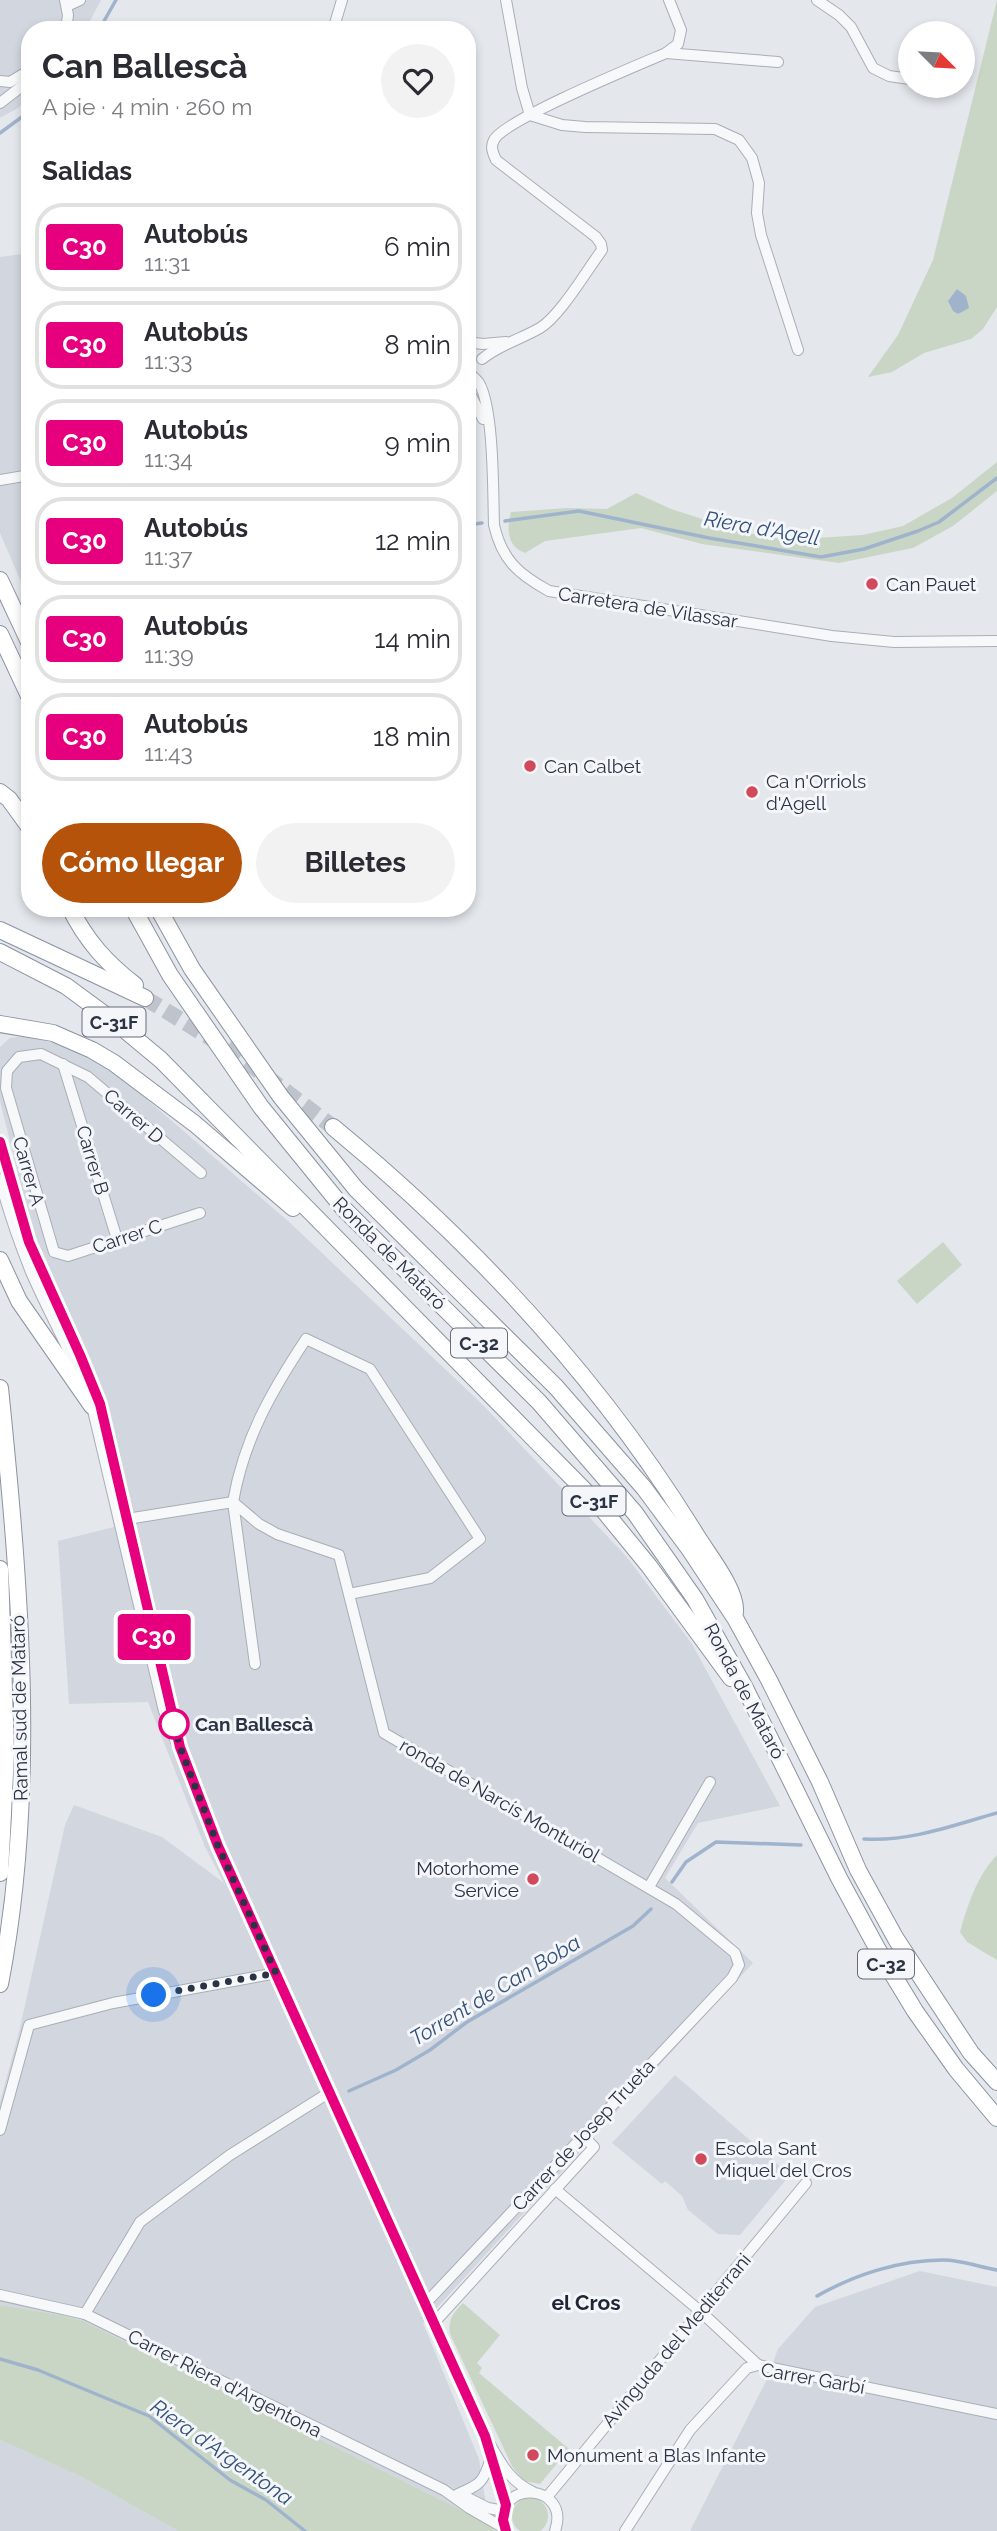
<!DOCTYPE html>
<html lang="es">
<head>
<meta charset="utf-8">
<style>
  body { margin:0; font-family:Raleway,sans-serif; background:#f2f2f3; color:#2b2b33; height:100vh; display:flex; flex-direction:column; font-size:26px; white-space:nowrap }
  * { box-sizing:border-box; margin:0 }
  p { font-size:23px; color:#7c7c81 }
  .icon { flex:none; width:38px; height:38px; fill:none; stroke:currentColor; stroke-width:2; stroke-linecap:round; stroke-linejoin:round }
  .map { position:relative; flex:1; overflow:hidden }
  .drawer { position:absolute; left:21px; top:21px; width:455px; height:896px; display:flex; flex-direction:column; background:#fff; border-radius:28px; box-shadow:0 4px 10px #0003 }
  .drawer>* { flex:none }
  .badge { padding:0 14px; border-radius:5px; font-size:24px; line-height:46px }
  .needle { width:46px; rotate:114deg }
  .tools { position:absolute; left:898px; top:21px; display:grid; gap:14px }
  .tools a { display:grid; place-items:center; width:77px; height:77px; border-radius:50%; background:#fff; box-shadow:0 4px 10px #0003; font-size:35px }
  .you { position:absolute; width:35px; height:35px; margin:-18px; border:5px solid #fff; border-radius:50%; background:#1a73e8; box-shadow:0 0 0 10px #1a73e833 }
  .map>.badge { position:absolute; translate:-50% -50%; box-shadow:0 0 0 4px #fff }
  h2 { padding:0 21px; font-size:26px; line-height:63px }
  .round { display:grid; place-items:center; flex:none; width:74px; height:74px; border-radius:37px; background:#f2f2f3 }
  .head { display:flex; align-items:center; justify-content:space-between; height:119px; padding:0 21px }
  h1 { font-size:33px; font-weight:700; line-height:52px }
  .button { display:flex; gap:14px; margin-top:auto; padding:14px 21px }
  .button a { flex:1; height:80px; border-radius:42px; background:#b45309; color:#fff; font-size:28px; font-weight:700; line-height:80px; text-align:center }
  .button a+a { background:#f2f2f3; color:#2b2b33 }
  ul { padding:0; list-style:none }
  li { display:flex; align-items:center; gap:21px; height:88px; margin:0 14px 10px; padding:0 7px; border:4px solid #e1e1e2; border-radius:28px }
  li div { flex:1 }
  li b { display:block; font-size:26px }
  li em { font-style:normal }
  li .badge { min-width:77px; font-weight:700; text-align:center }
  .map>svg:first-child { display:block }
</style>
</head>
<body>
<div class="map">
<svg width="997" height="2531" viewBox="0 0 997 2531">
  <rect width="100%" height="100%" fill="#e4e7ec"/>
  <g fill="#d2d6de">
    <path d="M0 0H101L85 30H30V96L18 108 0 118Z"/>
    <path d="M30 253V602L0 533V257Z"/>
    <path d="M25 1036 57 1044 92 1059 122 1078 288 1221 481 1403 626 1556 692 1644 780 1806 698 1823 665 1878 753 1963 423 2323 479 2459 489 2524 83 2321 60 2315 0 2305V2102L19 2032 65 1825 74 1805 162 1837 224 1883 205 1847 148 1702 69 1704 58 1541 114 1527 99 1454 20 1182 0 1101V1047L10 1038Z"/>
    <path d="M675 2075 790 2175 740 2235 718 2234 688 2210 682 2196 665 2181 662 2184 612 2143Z"/>
    <path d="M920 2271 997 2287V2531H690L766 2381 778 2349 815 2307Z"/>
    <path d="M0 2440 82 2477 178 2531H0Z"/>
  </g>
  <g fill="#c9d6c5">
    <path d="M997 0V307L983 329 971 339 924 353 892 372 868 377 898 335 933 260Z"/>
    <path d="M997 462V491L953 526 913 548 839 563 702 544 641 528 545 541 525 553C506 546 507 528 511 512L567 508 607 509 636 493 671 509 743 532 797 542 817 538 863 535 903 526 952 498Z"/>
    <path d="M943 1242 962 1265 917 1304 897 1281Z"/>
    <path d="M997 1855V1960L967 1942 960 1932C967 1906 978 1874 997 1855Z"/>
    <path d="M463 2303 500 2335 477 2363 482 2368 479 2373 569 2449 540 2484 523 2481 512 2466 450 2334C448 2319 453 2313 463 2303Z"/>
    <path d="M0 2305 60 2315 83 2321 489 2524 495 2531H178L82 2477 0 2440Z"/>
    <circle cx="530" cy="2516" r="18"/>
  </g>
  <path fill="#9fb4cc" d="M957 289 966 296 969 308 958 314 953 311 948 301Z"/>
  <g fill="none" stroke-linecap="round" stroke-linejoin="round">
    <g stroke="#9fb4cc" stroke-width="3.5">
      <path d="M99 30 116 0"/>
      <path d="M0 133 30 111"/>
      <path d="M505 521 579 511 709 538 821 557 864 549 918 531 939 522 997 478"/>
      <path d="M467 525 482 523"/>
      <path d="M864 1839C910 1842 954 1825 997 1813"/>
      <path d="M672 1882 686 1862 716 1842 801 1845"/>
      <path d="M349 2091 396 2070 430 2050 467 2022 633 1926 651 1909"/>
      <path d="M817 2296C854 2275 899 2260 943 2260 960 2260 980 2267 997 2270"/>
      <path d="M0 2359 38 2370 149 2416 230 2480 266 2500 305 2531"/>
    </g>
    <path stroke="#bfc3cb" stroke-width="16" stroke-dasharray="16 8" stroke-linecap="butt" d="M145 998 235 1053 333 1127"/>
    <g stroke="#a9aeb7" stroke-width="12">
      <g id="minor">
        <path d="M65 0 68 15 66 30"/>
        <path d="M506 0 522 88 530 115 562 125 585 127 715 129 739 140 752 158 759 183 757 213 761 235 798 350"/>
        <path d="M817 0 839 15 851 27 873 68 889 76 910 79"/>
        <path d="M67 6 80 0"/>
        <path d="M333 30 342 0"/>
        <path d="M666 53 778 62"/>
        <path d="M0 81 10 82 30 70"/>
        <path d="M0 103 30 80"/>
        <path d="M467 342 483 344 506 342"/>
        <path d="M482 359C499 345 521 339 540 328 560 316 587 270 602 250L601 244 596 237 496 160C493 153 490 147 494 140 504 120 638 65 666 53L678 44 681 30 669 0"/>
        <path d="M467 371C471 375 476 379 479 383 494 408 493 493 494 525 502 560 518 574 549 591L832 636 894 642 997 641"/>
        <path d="M467 388 483 419"/>
        <path d="M0 480 30 475"/>
        <path d="M63 1064 117 1239"/>
        <path d="M0 1142 29 1242 100 1403 174 1721"/>
        <path d="M0 1179C8 1211 19 1242 31 1272 51 1318 76 1360 92 1406L164 1711 218 1846 485 2436C499 2459 507 2480 533 2492"/>
        <path d="M200 1213 68 1256 54 1252 6 1088 7 1071 19 1057 41 1054 88 1077 201 1173"/>
        <path d="M127 1519 233 1502 259 1524 277 1534 339 1555 384 1733 676 1904 735 1953 739 1965 732 1978 425 2304"/>
        <path d="M255 1664 233 1502C244 1439 271 1392 306 1339L370 1369 480 1539 430 1578 349 1594"/>
        <path d="M649 1887 710 1782"/>
        <path d="M0 2130 29 2025 113 2003 277 1973"/>
        <path d="M555 2189 700 2311 758 2365"/>
        <path d="M0 2295 85 2314 444 2490 469 2508 504 2528"/>
        <path d="M85 2314 140 2222 230 2155 330 2092"/>
        <path d="M433 2324 594 2147 582 2135"/>
        <path d="M488 2449 506 2505"/>
        <path d="M458 2494C481 2484 483 2483 491 2458"/>
        <path d="M460 2494 488 2508 504 2511"/>
        <path d="M547 2497 806 2183"/>
        <path d="M505 2530C491 2478 572 2482 555 2531"/>
        <path d="M625 2531 690 2430 747 2368 758 2365 997 2414"/>
      </g>
    </g>
    <g stroke="#8b94a3" stroke-width="18">
      <g id="highway">
        <path d="M0 580 30 644"/>
        <path d="M0 634 30 698"/>
        <path d="M0 792 9 799 30 828"/>
        <path d="M70 908C86 940 106 963 135 985"/>
        <path d="M133 908 170 975 261 1107 344 1209 539 1402 635 1513 695 1599 745 1688 839 1878 878 1950 915 2011 956 2069 997 2118"/>
        <path d="M158 908 192 969 281 1097 356 1189 556 1387 644 1488 690 1550 735 1618 769 1680 820 1782 858 1870 896 1939 971 2053 997 2082"/>
        <path d="M0 930 145 998"/>
        <path d="M0 952 66 986 119 1025 161 1060 600 1506 649 1566 731 1678"/>
        <path d="M0 1024 53 1033 92 1050 114 1063 195 1124 293 1208"/>
        <path d="M333 1127C476 1245 602 1381 698 1538 710 1557 737 1591 735 1612"/>
        <path d="M0 1260 19 1301 92 1406"/>
        <path d="M0 1388C20 1585 38 1789 0 1984"/>
        <path d="M0 1569 6 1753 0 1873"/>
      </g>
    </g>
    <use href="#minor" stroke="#f7f8fa" stroke-width="10"/>
    <use href="#highway" stroke="#fff" stroke-width="16"/>
  </g>
  <g fill="none" stroke-linecap="round" stroke-linejoin="round">
    <g stroke="#fff" stroke-width="16">
      <path id="line" d="M0 1142 29 1242 80 1355 100 1404 180 1747 218 1846 485 2436 506 2505 503 2520 506 2531"/>
    </g>
    <use href="#line" stroke="#e6007e" stroke-width="10"/>
    <path stroke="#2b3445" stroke-width="7" stroke-dasharray="0 12.6" d="M154 1995 276 1973 218 1846 180 1747 174 1724"/>
  </g>
  <g fill="#d1495b" stroke="#f4f6f9" stroke-width="2.5">
    <circle cx="872" cy="584" r="7"/>
    <circle cx="530" cy="766" r="7"/>
    <circle cx="752" cy="792" r="7"/>
    <circle cx="533" cy="1879" r="7"/>
    <circle cx="701" cy="2159" r="7"/>
    <circle cx="533" cy="2455" r="7"/>
  </g>
  <circle fill="#fff" stroke="#e6007e" stroke-width="3.5" cx="174" cy="1724" r="14"/>
  <g text-anchor="middle" dominant-baseline="central" stroke-width="6" stroke-linejoin="round" paint-order="stroke">
    <g fill="#f4f6f9" stroke="#676e7b" stroke-width="2">
      <rect x="82.5" y="1007.5" width="63" height="29" rx="5"/>
      <rect x="451" y="1328.5" width="56" height="29" rx="5"/>
      <rect x="562.5" y="1486.5" width="63" height="29" rx="5"/>
      <rect x="858" y="1949.5" width="56" height="29" rx="5"/>
    </g>
    <g font-size="18" font-weight="bold" fill="#2b3445">
      <text x="114" y="1022">C-31F</text>
      <text x="479" y="1343">C-32</text>
      <text x="594" y="1501">C-31F</text>
      <text x="886" y="1964">C-32</text>
    </g>
    <g font-size="19" fill="#2b3445" stroke="#f4f6f9" text-anchor="start">
      <text x="886" y="584">Can Pauet</text>
      <text x="544" y="766">Can Calbet</text>
      <text x="766" y="781">Ca n'Orriols<tspan x="766" dy="22">d'Agell</tspan></text>
      <text x="519" y="1868" text-anchor="end">Motorhome<tspan x="519" dy="22">Service</tspan></text>
      <text x="715" y="2148">Escola Sant<tspan x="715" dy="22">Miquel del Cros</tspan></text>
      <text x="547" y="2455">Monument a Blas Infante</text>
    </g>
    <g font-size="19" fill="#2b3445" stroke="#f4f6f9">
      <text transform="translate(648 607) rotate(9)">Carretera de Vilassar</text>
      <text transform="translate(134 1116) rotate(41)">Carrer D</text>
      <text transform="translate(93 1160) rotate(73)">Carrer B</text>
      <text transform="translate(29 1171) rotate(74)">Carrer A</text>
      <text transform="translate(127 1236) rotate(-18)">Carrer C</text>
      <text transform="translate(390 1253) rotate(45)">Ronda de Mataró</text>
      <text transform="translate(745 1691) rotate(62)">Ronda de Mataró</text>
      <text transform="translate(19 1708) rotate(-91)">Ramal sud de Mataró</text>
      <text transform="translate(500 1800) rotate(30)">ronda de Narcís Monturiol</text>
      <text transform="translate(583 2135) rotate(-47)">Carrer de Josep Trueta</text>
      <text transform="translate(676 2340) rotate(-50)">Avinguda del Mediterrani</text>
      <text transform="translate(813 2378) rotate(10)">Carrer Garbí</text>
      <text transform="translate(225 2383) rotate(27)">Carrer Riera d'Argentona</text>
    </g>
    <g font-size="19" font-weight="bold" fill="#2b3445" stroke="#f4f6f9" text-anchor="start">
      <text x="195" y="1724">Can Ballescà</text>
    </g>
    <g font-size="21" font-style="italic" fill="#34527a" stroke="#f4f6f9">
      <text transform="translate(762 528) rotate(10)">Riera d'Agell</text>
      <text transform="translate(495 1990) rotate(-31)">Torrent de Can Boba</text>
      <text transform="translate(222 2452) rotate(35)">Riera d'Argentona</text>
    </g>
    <g font-size="21" font-weight="bold" fill="#1d2536" stroke="#f4f6f9">
      <text x="586" y="2302">el Cros</text>
    </g>
  </g>
</svg>
<div class="tools">
<a><svg class="needle" viewBox="-14 -14 28 28"><path d="M0-13l5 13h-10z" fill="#e53935"/><path d="M0 13l5-13h-10z" fill="#7c7c81"/></svg></a>
</div>
<div class="you" style="left:154px;top:1995px"></div>
<b class="badge" style="left:154px;top:1637px;background:#e6007e;color:#fff">C30</b>
<section class="drawer">
<div class="head"><div><h1>Can Ballescà</h1><p>A pie · 4 min · 260 m</p></div><a class="round"><svg class="icon" aria-label="heart" viewBox="0 0 24 24"><path d="M12 20l-8-8c-3-5 5-10 8-4 3-6 11-1 8 4z"/></svg></a></div>
<h2>Salidas</h2>
<ul>
<li><span class="badge" style="background:#e6007e;color:#fff">C30</span><div><b>Autobús</b><p>11:31</p></div><em>6 min</em></li>
<li><span class="badge" style="background:#e6007e;color:#fff">C30</span><div><b>Autobús</b><p>11:33</p></div><em>8 min</em></li>
<li><span class="badge" style="background:#e6007e;color:#fff">C30</span><div><b>Autobús</b><p>11:34</p></div><em>9 min</em></li>
<li><span class="badge" style="background:#e6007e;color:#fff">C30</span><div><b>Autobús</b><p>11:37</p></div><em>12 min</em></li>
<li><span class="badge" style="background:#e6007e;color:#fff">C30</span><div><b>Autobús</b><p>11:39</p></div><em>14 min</em></li>
<li><span class="badge" style="background:#e6007e;color:#fff">C30</span><div><b>Autobús</b><p>11:43</p></div><em>18 min</em></li>
</ul>
<div class="button"><a>Cómo llegar</a><a>Billetes</a></div>
</section>
</div>
</body>
</html>
